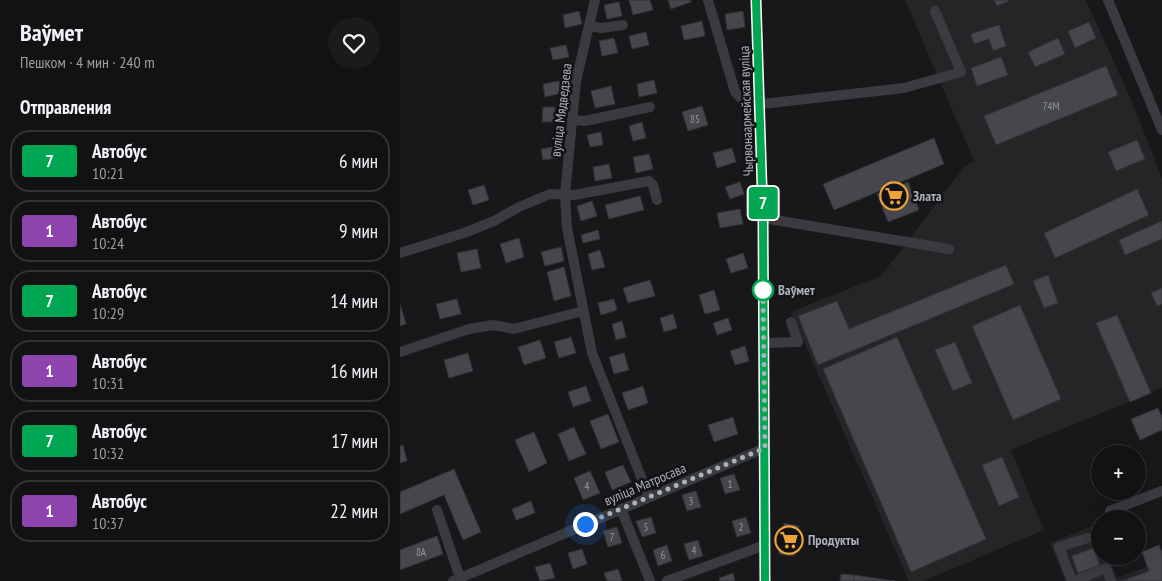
<!DOCTYPE html>
<html lang="ru">
<head>
<meta charset="utf-8">
<style>
  body { margin:0; font-family:"PT Sans Narrow",sans-serif; background:#1b1b1d; color:#f1f3f6; height:100vh; display:flex; flex-direction:column; font-size:19px; white-space:nowrap }
  * { box-sizing:border-box; margin:0 }
  p { font-size:16px; color:#9c9ea0 }
  .icon { flex:none; width:28px; height:28px; fill:none; stroke:currentColor; stroke-width:2; stroke-linecap:round; stroke-linejoin:round }
  .map { position:relative; flex:1; overflow:hidden }
  .drawer { display:flex; flex-direction:column; background:#121214; width:400px }
  .drawer>* { flex:none }
  .badge { padding:0 10px; border-radius:4px; font-size:18px; line-height:32px }
  .buttons { position:absolute; left:691px; top:445px; display:grid; gap:10px }
  .buttons a { display:grid; place-items:center; width:55px; height:55px; border-radius:50%; background:#121214; box-shadow:0 5px 20px #0002,0 0 0 1px #313234; font-size:25px }
  .you { position:absolute; width:25px; height:25px; margin:-12px; border:4px solid #fff; border-radius:50%; background:#1a73e8; box-shadow:0 0 0 8px #1a73e833 }
  .map>.badge { position:absolute; translate:-50% -50%; box-shadow:0 0 0 2px #fff }
  h2 { padding:0 20px; font-size:19px; line-height:45px }
  .round { display:grid; place-items:center; flex:none; width:52px; height:52px; border-radius:26px; background:#1b1b1d }
  .headline { display:flex; align-items:center; justify-content:space-between; height:85px; padding:0 20px }
  h1 { font-size:24px; font-weight:700; line-height:38px }
  ul { padding:0; list-style:none }
  li { display:flex; align-items:center; gap:15px; height:62px; margin:0 10px 8px; padding:0 10px; border:2px solid #313234; border-radius:20px }
  li div { flex:1 }
  li b { display:block; font-size:19px }
  li em { font-style:normal }
  li .badge { min-width:55px; font-weight:700; text-align:center }
  main { display:flex; flex:1; min-height:0 }
  .map>svg:first-child { display:block }
</style>
</head>
<body>
<main>
<section class="drawer">
<div class="headline"><div><h1>Ваўмет</h1><p>Пешком · 4 мин · 240 m</p></div><a class="round"><svg class="icon" aria-label="heart" viewBox="0 0 24 24"><path d="M12 20l-8-8c-3-5 5-10 8-4 3-6 11-1 8 4z"/></svg></a></div>
<h2>Отправления</h2>
<ul>
<li><span class="badge" style="background:#00a651;color:#fff">7</span><div><b>Автобус</b><p>10:21</p></div><em>6 мин</em></li>
<li><span class="badge" style="background:#8e44ad;color:#fff">1</span><div><b>Автобус</b><p>10:24</p></div><em>9 мин</em></li>
<li><span class="badge" style="background:#00a651;color:#fff">7</span><div><b>Автобус</b><p>10:29</p></div><em>14 мин</em></li>
<li><span class="badge" style="background:#8e44ad;color:#fff">1</span><div><b>Автобус</b><p>10:31</p></div><em>16 мин</em></li>
<li><span class="badge" style="background:#00a651;color:#fff">7</span><div><b>Автобус</b><p>10:32</p></div><em>17 мин</em></li>
<li><span class="badge" style="background:#8e44ad;color:#fff">1</span><div><b>Автобус</b><p>10:37</p></div><em>22 мин</em></li>
</ul>
</section>
<div class="map">
<svg width="762" height="581" viewBox="0 0 762 581">
  <rect width="100%" height="100%" fill="#18181a"/>
  <g fill="#242527">
    <path d="M505 0H686L732 102 762 178V388L611 450 644 530 523 581H509L391 312 481 276 565 166 574 161Z"/>
    <path d="M697 524 700 531V556H709L717 578 762 561V581H665L650 543Z"/>
  </g>
  <g fill="#45474a" stroke="#323336">
    <path d="M229 0H250L253 10 233 15Z"/>
    <path d="M268 0H291V2L271 9Z"/>
    <path d="M594 0H608L609 1 597 6Z"/>
    <path d="M219 2 222 16 207 19 204 5Z"/>
    <path d="M179 11 182 24 165 28 163 15Z"/>
    <path d="M343 11 345 27 327 30 325 14Z"/>
    <path d="M302 21 305 36 284 40 281 26Z"/>
    <path d="M689 22 696 38 675 48 668 31Z"/>
    <path d="M599 25 606 46 593 51 589 39 574 44 571 34Z"/>
    <path d="M246 32 249 45 232 49 229 36Z"/>
    <path d="M214 38 218 53 202 56 199 41Z"/>
    <path d="M658 38 665 54 635 67 628 52Z"/>
    <path d="M166 45 169 57 153 60 150 48Z"/>
    <path d="M601 57 608 75 577 86 571 68Z"/>
    <path d="M706 66 718 95 596 145 584 116Z"/>
    <path d="M254 80 257 93 239 97 237 84Z"/>
    <path d="M159 81 162 93 145 97 143 84Z"/>
    <path d="M211 86 215 104 195 108 191 91Z"/>
    <path d="M302 106 308 125 288 131 282 112Z"/>
    <path d="M143 107H155L154 122H142Z"/>
    <path d="M242 122 246 138 233 141 229 126Z"/>
    <path d="M201 132 203 145 190 147 187 135Z"/>
    <path d="M534 138 544 164 434 210 423 184Z"/>
    <path d="M737 140 745 159 716 171 708 152Z"/>
    <path d="M157 146 158 158 143 160 141 149Z"/>
    <path d="M332 148 336 162 317 168 313 153Z"/>
    <path d="M249 154 253 169 236 173 233 157Z"/>
    <path d="M209 164 212 178 195 181 193 167Z"/>
    <path d="M340 182 344 194 330 199 325 187Z"/>
    <path d="M508 182 519 210 488 222 477 194Z"/>
    <path d="M84 185 89 200 73 205 68 190Z"/>
    <path d="M737 189 749 215 655 258 644 233Z"/>
    <path d="M240 196 244 210 209 219 205 205Z"/>
    <path d="M192 201 197 216 181 221 177 206Z"/>
    <path d="M340 209 343 224 320 228 317 213Z"/>
    <path d="M762 221V239L725 255 719 240Z"/>
    <path d="M198 230 200 239 183 243 181 235Z"/>
    <path d="M119 238 124 257 106 263 100 244Z"/>
    <path d="M161 247 164 261 145 266 141 252Z"/>
    <path d="M77 249 81 268 61 272 57 253Z"/>
    <path d="M200 250 205 267 192 270 188 254Z"/>
    <path d="M343 253 348 268 331 273 326 259Z"/>
    <path d="M606 265 614 284 418 365 398 316 437 301 449 329Z"/>
    <path d="M164 267 171 296 154 301 147 272Z"/>
    <path d="M648 275 658 303 644 308 633 281Z"/>
    <path d="M250 280 255 296 228 303 223 288Z"/>
    <path d="M762 288V304L757 306 751 293Z"/>
    <path d="M314 290 320 310 305 314 299 295Z"/>
    <path d="M57 299 61 314 40 319 36 304Z"/>
    <path d="M214 299 217 310 201 315 198 303Z"/>
    <path d="M0 304 6 324 0 326Z"/>
    <path d="M620 305 661 399 613 420 572 326Z"/>
    <path d="M273 314 277 328 264 332 260 318Z"/>
    <path d="M717 315 751 393 730 402 696 323Z"/>
    <path d="M328 318 332 330 317 335 313 323Z"/>
    <path d="M222 321 226 337 216 340 212 324Z"/>
    <path d="M171 337 176 353 159 358 154 342Z"/>
    <path d="M497 337 586 539 511 572 423 369Z"/>
    <path d="M140 340 146 358 124 365 118 347Z"/>
    <path d="M555 342 572 383 553 391 535 350Z"/>
    <path d="M345 346 349 361 335 365 330 351Z"/>
    <path d="M68 353 73 371 49 378 44 360Z"/>
    <path d="M224 353 229 370 214 374 209 357Z"/>
    <path d="M186 386 191 401 173 407 168 392Z"/>
    <path d="M243 386 248 403 228 410 222 393Z"/>
    <path d="M758 408 762 417V430L740 440 731 419Z"/>
    <path d="M208 414 219 442 201 449 190 421Z"/>
    <path d="M333 417 338 434 314 442 308 425Z"/>
    <path d="M174 427 186 454 169 461 158 434Z"/>
    <path d="M134 432 147 463 129 472 115 440Z"/>
    <path d="M3 445 7 461 0 463V446Z"/>
    <path d="M602 457 619 497 599 506 582 465Z"/>
    <path d="M223 465 231 482 212 490 205 472Z"/>
    <path d="M54 469 81 532 63 540 44 495 0 514V492Z"/>
    <path d="M190 471 200 493 183 500 174 478Z"/>
    <path d="M334 474 340 490 325 494 320 478Z"/>
    <path d="M296 491 301 507 287 511 282 495Z"/>
    <path d="M131 501 135 513 116 520 112 509Z"/>
    <path d="M251 517 256 533 242 537 236 521Z"/>
    <path d="M346 517 351 533 337 537 332 521Z"/>
    <path d="M384 523 399 526 394 556 379 554Z"/>
    <path d="M217 527 222 543 208 547 203 531Z"/>
    <path d="M37 536 43 554 0 570V550Z"/>
    <path d="M298 540 303 556 289 560 284 544Z"/>
    <path d="M267 545 272 561 258 566 253 550Z"/>
    <path d="M759 545 762 553V581H722L749 571 742 552Z"/>
    <path d="M693 548 700 565 678 573 672 556Z"/>
    <path d="M182 549 187 564 173 569 168 553Z"/>
    <path d="M150 563 155 578 140 581 135 567Z"/>
    <path d="M218 569 222 581H207L204 573Z"/>
    <path d="M333 573 335 581H320L319 578Z"/>
    <path d="M441 574 454 575V581H440Z"/>
    <path d="M454 575 495 581H454Z"/>
  </g>
  <g fill="none" stroke-linecap="round" stroke-linejoin="round">
    <g stroke="#393b3f" stroke-width="10">
      <path d="M195 0 176 81 165 194 167 228 192 353 249 497"/>
      <path d="M308 0 335 92 347 104 353 105 504 88 561 72 535 11"/>
      <path d="M356 0 363 218 365 581"/>
      <path d="M708 0 762 130"/>
      <path d="M189 26 201 28 223 25"/>
      <path d="M172 120 185 121 250 107"/>
      <path d="M363 218 549 249"/>
      <path d="M0 253 64 233 94 221 119 207 150 194 174 195 249 181 253 185 257 200"/>
      <path d="M363 343 398 342 391 322"/>
      <path d="M0 352 69 329 93 325 114 329 183 311"/>
      <path d="M221 509 250 581"/>
      <path d="M37 510 60 578"/>
      <path d="M710 511 762 491"/>
      <path d="M53 581 365 448"/>
      <path d="M267 581 365 545"/>
      <path d="M672 581 659 547 688 538"/>
      <path d="M675 581 706 568 711 581"/>
    </g>
  </g>
  <g fill="none" stroke-linecap="round" stroke-linejoin="round">
    <g stroke="#fff" stroke-width="11">
      <path id="line" d="M356 0 363 218 365 581"/>
    </g>
    <use href="#line" stroke="#00a651" stroke-width="8"/>
    <path stroke="#abb1ba" stroke-width="5" stroke-dasharray="0 9" d="M185 524 365 448 363 290"/>
  </g>
  <defs>
    <g id="supermarket-ring" transform="scale(1.4375)"><circle r="9.5" fill="#131315" stroke="#f0a23a" stroke-width="1.5"/><path d="M-6-5.5h2.5l.6 2H6L4.5 2H-2.5L-4.4-4H-6ZM-1.5 3.2a1.3 1.3 0 1 0 .1 0ZM3 3.2a1.3 1.3 0 1 0 .1 0Z" fill="#f0a23a"/></g>
  </defs>
  <g fill-rule="evenodd">
    <use href="#supermarket-ring" x="494" y="196"/>
    <use href="#supermarket-ring" x="389" y="540"/>
  </g>
  <circle fill="#fff" stroke="#00a651" stroke-width="2.5" cx="363" cy="290" r="10"/>
  <g text-anchor="middle" dominant-baseline="central" stroke-width="5" stroke-linejoin="round" paint-order="stroke">
    <g font-size="11" fill="#92969e">
      <text x="651" y="106">74М</text>
      <text x="295" y="119">85</text>
      <text x="330" y="484">1</text>
      <text x="187" y="486">4</text>
      <text x="291" y="501">3</text>
      <text x="246" y="527">5</text>
      <text x="341" y="527">2</text>
      <text x="212" y="537">7</text>
      <text x="294" y="550">4</text>
      <text x="21" y="552">8А</text>
      <text x="263" y="555">6</text>
    </g>
    <g font-size="14" fill="#abb1ba" stroke="#131315">
      <text transform="translate(161 110) rotate(-83)">вуліца Мядведзева</text>
      <text transform="translate(346 111) rotate(-92)">Чырвонаармейская вуліца</text>
      <text transform="translate(245 484) rotate(-23)">вуліца Матросава</text>
    </g>
    <g font-size="14" font-weight="bold" fill="#abb1ba" stroke="#131315" text-anchor="start">
      <text x="513" y="196">Злата</text>
      <text x="408" y="540">Продукты</text>
    </g>
    <g font-size="14" font-weight="bold" fill="#abb1ba" stroke="#131315" text-anchor="start">
      <text x="378" y="290">Ваўмет</text>
    </g>
  </g>
</svg>
<div class="buttons">
<a>+</a>
<a>−</a>
</div>
<div class="you" style="left:185px;top:524px"></div>
<b class="badge" style="left:363px;top:203px;background:#00a651;color:#fff">7</b>
</div>
</main>
</body>
</html>
